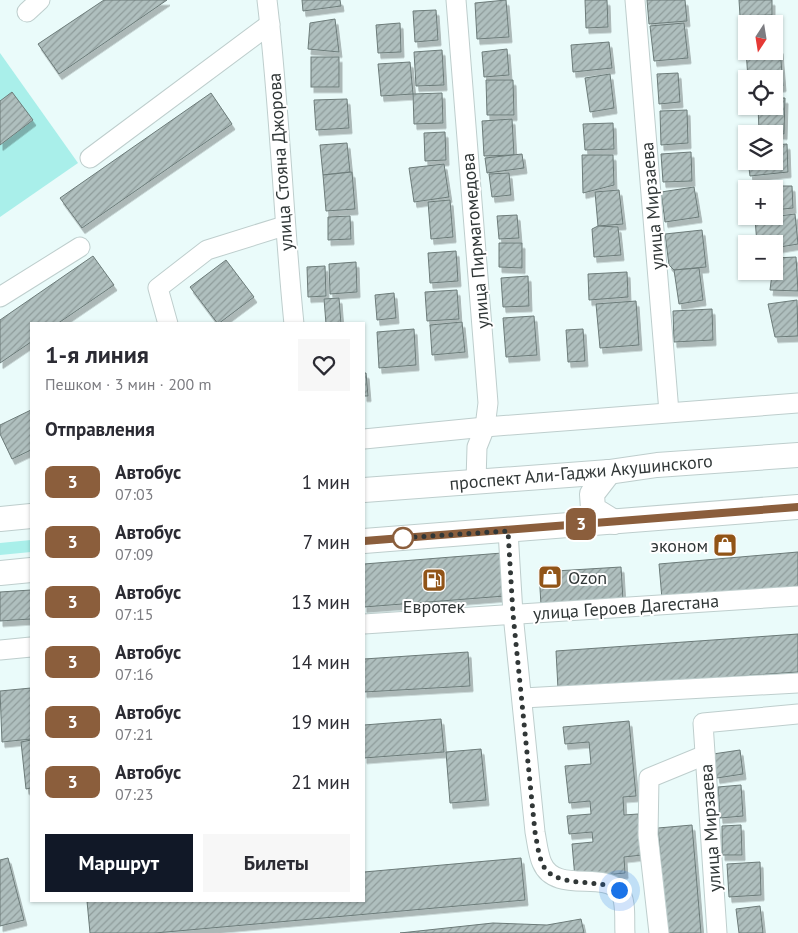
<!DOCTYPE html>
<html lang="ru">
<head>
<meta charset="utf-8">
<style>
  body { margin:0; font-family:"PT Sans",sans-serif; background:#f7f7f7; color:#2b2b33; height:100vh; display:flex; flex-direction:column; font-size:19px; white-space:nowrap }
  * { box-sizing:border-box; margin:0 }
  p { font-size:16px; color:#7c7c81 }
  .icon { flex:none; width:28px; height:28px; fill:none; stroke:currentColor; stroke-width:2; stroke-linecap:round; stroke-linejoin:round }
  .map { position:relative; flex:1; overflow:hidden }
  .details { position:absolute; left:30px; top:322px; width:335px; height:580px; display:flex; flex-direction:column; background:#fff; border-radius:0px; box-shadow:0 1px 4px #0004 }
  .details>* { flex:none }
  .badge { padding:0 10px; border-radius:8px; font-size:18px; line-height:32px }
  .needle { width:32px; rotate:192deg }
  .fabs { position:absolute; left:738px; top:15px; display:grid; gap:10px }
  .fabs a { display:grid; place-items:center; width:45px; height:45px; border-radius:0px; background:#fff; box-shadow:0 1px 4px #0004; font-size:25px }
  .you { position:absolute; width:25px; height:25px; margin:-12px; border:4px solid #fff; border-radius:50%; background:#1a73e8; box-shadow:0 0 0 8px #1a73e833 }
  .map>.badge { position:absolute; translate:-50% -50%; box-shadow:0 0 0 2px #fff }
  h2 { padding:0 15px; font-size:19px; line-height:45px }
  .round { display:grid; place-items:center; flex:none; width:52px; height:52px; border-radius:0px; background:#f7f7f7 }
  .overview { display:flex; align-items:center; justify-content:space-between; height:85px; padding:0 15px }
  h1 { font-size:24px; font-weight:700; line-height:38px }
  .action { display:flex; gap:10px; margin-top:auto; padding:10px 15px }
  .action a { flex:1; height:58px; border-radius:0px; background:#111827; color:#fff; font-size:20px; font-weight:700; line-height:58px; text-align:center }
  .action a+a { background:#f7f7f7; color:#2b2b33 }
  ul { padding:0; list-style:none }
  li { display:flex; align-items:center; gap:15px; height:60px; padding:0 15px }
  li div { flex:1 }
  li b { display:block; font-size:19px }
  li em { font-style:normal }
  li .badge { min-width:55px; font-weight:700; text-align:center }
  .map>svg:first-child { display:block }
</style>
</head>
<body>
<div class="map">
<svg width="798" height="933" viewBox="0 0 798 933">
  <defs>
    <pattern id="building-hatch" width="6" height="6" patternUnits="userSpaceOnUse" patternTransform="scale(1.25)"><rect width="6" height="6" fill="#afbfbe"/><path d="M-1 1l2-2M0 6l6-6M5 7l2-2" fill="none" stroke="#8f9c9b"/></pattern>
    <filter id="shadow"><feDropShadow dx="3" dy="5.5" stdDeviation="0" flood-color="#0004"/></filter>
  </defs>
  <rect width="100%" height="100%" fill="#eafbfa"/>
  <g fill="#a9efea">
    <path d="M0 53 78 163 0 217Z"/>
    <path d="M31 540V552L0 555V543Z"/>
  </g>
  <g fill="url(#building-hatch)" stroke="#6c7b79" filter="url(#shadow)">
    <path d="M104 0H167L59 74 38 44Z"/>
    <path d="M302 0H340L341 6 303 11Z"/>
    <path d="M506 0 509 37 477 39 475 3Z"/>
    <path d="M585 0H607L608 27 586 28Z"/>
    <path d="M647 0H685L687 21 649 24Z"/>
    <path d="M739 0H772V15L740 16Z"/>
    <path d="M436 10 438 40 415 42 413 11Z"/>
    <path d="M335 19 339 52 308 49 310 23Z"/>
    <path d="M400 23 401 52 378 53 376 25Z"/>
    <path d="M684 23 688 58 654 61 650 26Z"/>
    <path d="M609 42 612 68 573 72 571 45Z"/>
    <path d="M774 48H780L783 86 774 87V79H748L746 50 774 51Z"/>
    <path d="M507 49 509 75 484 77 482 52Z"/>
    <path d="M442 50 444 85 416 86 414 52Z"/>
    <rect x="311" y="57" width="28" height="30"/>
    <path d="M410 62 413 94 381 96 378 64Z"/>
    <path d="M678 73 680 102 659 104 657 74Z"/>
    <path d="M610 74 614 108 590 112 585 78Z"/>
    <path d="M486 80H513L514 115H487Z"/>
    <path d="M12 92 33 120 0 145V101Z"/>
    <path d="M211 93 232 124 82 228 60 198Z"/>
    <path d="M442 93 443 123 414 124 413 94Z"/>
    <path d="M774 98H785L784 134 759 131 758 106H774Z"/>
    <path d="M347 99 349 128 316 130 314 100Z"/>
    <path d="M687 110 688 143 661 145 660 111Z"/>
    <path d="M512 119 514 155 484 156 482 121Z"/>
    <path d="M613 123 614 149 585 150 583 124Z"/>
    <path d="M445 132 446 160 425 161 424 133Z"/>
    <path d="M347 143 350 172 323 175 320 145Z"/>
    <path d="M787 144 788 172 750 176 748 161H774V145Z"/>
    <path d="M691 152 692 181 663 182 661 154Z"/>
    <path d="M522 154 524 168 487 173 485 158Z"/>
    <path d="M582 155H613L614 185 583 193Z"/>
    <path d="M444 164 449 197 414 202 409 168Z"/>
    <path d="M352 172 355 209 326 211 323 175Z"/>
    <path d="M509 173 511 195 492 197 489 174Z"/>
    <path d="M754 186H792L793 208 774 210V189H755Z"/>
    <path d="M694 187 699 217 665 222 661 192Z"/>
    <path d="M619 190 623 224 598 226 595 192Z"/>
    <path d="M450 200 453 237 431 239 428 202Z"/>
    <path d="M795 214 798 244 774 248V244H757L755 219Z"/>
    <path d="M517 215 519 238 499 239 497 216Z"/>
    <path d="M350 216 351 239 328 240V217Z"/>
    <path d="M598 226 618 227 621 255 594 257 592 229Z"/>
    <path d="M702 230 706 267 674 270 669 265 665 234Z"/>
    <path d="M499 243H522V268L499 267Z"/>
    <path d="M456 251 458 281 430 283 428 253Z"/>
    <path d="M93 256 114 285 57 324H31V342L0 363V320Z"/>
    <path d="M796 257 798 291 770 290 774 258Z"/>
    <path d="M226 260 254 297 218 324 190 287Z"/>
    <path d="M356 262 357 292 330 294 329 264Z"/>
    <path d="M325 266 326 296 308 297 307 267Z"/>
    <path d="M699 268 703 300 679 304 674 270Z"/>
    <path d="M627 272 628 297 589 300 588 274Z"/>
    <path d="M528 276 529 306 503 307 501 278Z"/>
    <path d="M457 290 459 319 427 321 425 292Z"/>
    <path d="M394 293 396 318 377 320 375 295Z"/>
    <path d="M339 298 341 324H326L324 299Z"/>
    <path d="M797 300 798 336 775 337 768 304Z"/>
    <path d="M636 301 639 345 600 348 596 304Z"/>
    <path d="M712 309 713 340 674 342 673 311Z"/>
    <path d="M534 316 537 355 506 357 503 318Z"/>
    <path d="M462 322 465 352 432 355 430 325Z"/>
    <path d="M414 329 416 365 379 368 377 332Z"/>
    <path d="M583 329 585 361 568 362 566 330Z"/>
    <path d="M364 373H366L368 396H364Z"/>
    <path d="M31 410V450L12 459 0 434V425Z"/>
    <path d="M798 552V586L662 599 659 564Z"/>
    <path d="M502 553 505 596 364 607V564Z"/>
    <path d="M621 567 623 600 541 605 539 572Z"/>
    <path d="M31 590V619L0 621V592Z"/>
    <path d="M798 634V672L558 689 556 651Z"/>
    <path d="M468 652 470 686 364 692V659Z"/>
    <path d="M31 688V739L2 742 0 691Z"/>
    <path d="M441 719 444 752 364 758V725Z"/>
    <path d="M629 721 636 796 623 797 624 815 638 814 642 855 624 857 625 873 575 878 572 844 593 842 592 832 569 834 567 816 591 814 590 801 569 803 565 766 591 764 589 742 565 744 563 727Z"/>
    <path d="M31 740V788L26 789 21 742Z"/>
    <path d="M481 749 486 800 450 803 446 752Z"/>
    <path d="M740 750 743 774 717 778 713 754Z"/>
    <path d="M741 785 743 816 720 818 718 787Z"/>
    <path d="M692 825 701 933H667L658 828Z"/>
    <path d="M741 825 742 855H722V826Z"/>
    <path d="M8 858 24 920 0 926V860Z"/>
    <path d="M521 858 525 900 155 933H90L87 901H364V872Z"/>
    <path d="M760 862 761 895 729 897 727 864Z"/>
    <path d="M760 906 763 933H739L736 909Z"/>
    <path d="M581 919 584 933H400L493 923 547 925Z"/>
  </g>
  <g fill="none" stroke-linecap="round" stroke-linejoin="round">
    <g stroke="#bececd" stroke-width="21">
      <g id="minor">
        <path d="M267 0C280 108 283 216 294 324"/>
        <path d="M456 0 488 403 485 427 477 447 476 481"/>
        <path d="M635 0 669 412"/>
        <path d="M27 12 40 0"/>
        <path d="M90 158 270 24"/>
        <path d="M0 297 80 247"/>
        <path d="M168 324 158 288 207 250 284 226"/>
        <path d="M364 439 485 427 798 403"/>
        <path d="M508 531 513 614 535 832C537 842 538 854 542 863 555 894 604 871 619 891 627 900 624 921 625 933"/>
        <path d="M364 624 798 596"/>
        <path d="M0 650 31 647"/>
        <path d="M523 698 798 683"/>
        <path d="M659 933 648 835 649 778 705 755"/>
        <path d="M717 933 703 723 798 714"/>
      </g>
    </g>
    <g stroke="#bececd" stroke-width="26">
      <g id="major">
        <path d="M609 472 592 494 593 509 614 522"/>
        <path d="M364 490 609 472 657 465 798 455"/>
        <path d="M0 519 31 516"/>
        <path d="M364 541 798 507"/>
        <path d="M0 573 31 570"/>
      </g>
    </g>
    <use href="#minor" stroke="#fff" stroke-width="19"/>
    <use href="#major" stroke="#fff" stroke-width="24"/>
  </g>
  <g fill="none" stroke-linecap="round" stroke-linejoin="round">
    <g stroke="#fff" stroke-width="11">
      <path id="line" d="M364 541 798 507"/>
    </g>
    <use href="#line" stroke="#8b5e3c" stroke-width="8"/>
    <path stroke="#313737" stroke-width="5" stroke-dasharray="0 9" d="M403 538H400L508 531 513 614 535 832C537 842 538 853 542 863 553 890 598 877 619 890"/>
  </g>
  <defs>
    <g id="shop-square" transform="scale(1.25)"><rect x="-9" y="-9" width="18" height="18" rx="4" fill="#915417" stroke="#fff"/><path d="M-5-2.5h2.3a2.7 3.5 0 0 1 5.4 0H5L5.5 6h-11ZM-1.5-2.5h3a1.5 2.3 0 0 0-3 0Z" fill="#fff"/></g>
    <g id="fuel-square" transform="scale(1.25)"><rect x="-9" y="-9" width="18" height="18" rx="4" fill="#915417" stroke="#fff"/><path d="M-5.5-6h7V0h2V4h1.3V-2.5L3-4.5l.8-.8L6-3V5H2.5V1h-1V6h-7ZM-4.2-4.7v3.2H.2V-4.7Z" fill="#fff"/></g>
  </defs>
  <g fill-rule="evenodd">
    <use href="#shop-square" x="725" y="545"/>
    <use href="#shop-square" x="550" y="577"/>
    <use href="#fuel-square" x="434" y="580"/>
  </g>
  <circle fill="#fff" stroke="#8b5e3c" stroke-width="2.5" cx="403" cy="538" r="10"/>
  <g text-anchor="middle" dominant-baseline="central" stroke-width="4" stroke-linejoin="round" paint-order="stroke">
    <g font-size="18" fill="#313737" stroke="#fff">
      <text transform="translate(280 162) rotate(-94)">улица Стояна Джорова</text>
      <text transform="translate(652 206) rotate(-95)">улица Мирзаева</text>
      <text transform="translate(475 241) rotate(-95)">улица Пирмагомедова</text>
      <text transform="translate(581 472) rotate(-5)">проспект Али-Гаджи Акушинского</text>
      <text transform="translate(626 607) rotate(-4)">улица Героев Дагестана</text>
      <text transform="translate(710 828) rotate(-94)">улица Мирзаева</text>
    </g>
    <g font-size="18" fill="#313737" stroke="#fff" text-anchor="end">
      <text x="708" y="545">эконом</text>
      <text x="568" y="577" text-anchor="start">Ozon</text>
      <text x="434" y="606" text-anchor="middle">Евротек</text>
    </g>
  </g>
</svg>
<div class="fabs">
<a><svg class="needle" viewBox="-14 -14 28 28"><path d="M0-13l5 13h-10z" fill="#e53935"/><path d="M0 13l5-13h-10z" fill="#7c7c81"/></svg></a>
<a><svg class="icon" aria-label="locate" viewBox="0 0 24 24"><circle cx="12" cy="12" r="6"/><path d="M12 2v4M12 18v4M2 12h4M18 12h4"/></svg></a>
<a><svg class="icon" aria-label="layers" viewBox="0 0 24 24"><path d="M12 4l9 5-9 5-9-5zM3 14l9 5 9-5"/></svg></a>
<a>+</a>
<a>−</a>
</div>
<div class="you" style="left:619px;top:890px"></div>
<b class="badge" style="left:581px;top:524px;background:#8b5e3c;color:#fff">3</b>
<section class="details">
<div class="overview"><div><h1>1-я линия</h1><p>Пешком · 3 мин · 200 m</p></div><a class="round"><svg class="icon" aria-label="heart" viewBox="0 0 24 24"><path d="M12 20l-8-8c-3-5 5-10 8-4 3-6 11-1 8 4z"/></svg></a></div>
<h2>Отправления</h2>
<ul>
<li><span class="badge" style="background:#8b5e3c;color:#fff">3</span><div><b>Автобус</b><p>07:03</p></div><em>1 мин</em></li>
<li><span class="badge" style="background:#8b5e3c;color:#fff">3</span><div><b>Автобус</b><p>07:09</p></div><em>7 мин</em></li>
<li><span class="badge" style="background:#8b5e3c;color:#fff">3</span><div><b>Автобус</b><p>07:15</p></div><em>13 мин</em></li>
<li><span class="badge" style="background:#8b5e3c;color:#fff">3</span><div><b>Автобус</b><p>07:16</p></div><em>14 мин</em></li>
<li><span class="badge" style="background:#8b5e3c;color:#fff">3</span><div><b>Автобус</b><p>07:21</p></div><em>19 мин</em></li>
<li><span class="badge" style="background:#8b5e3c;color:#fff">3</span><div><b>Автобус</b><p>07:23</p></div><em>21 мин</em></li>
</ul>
<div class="action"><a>Маршрут</a><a>Билеты</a></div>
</section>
</div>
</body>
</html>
